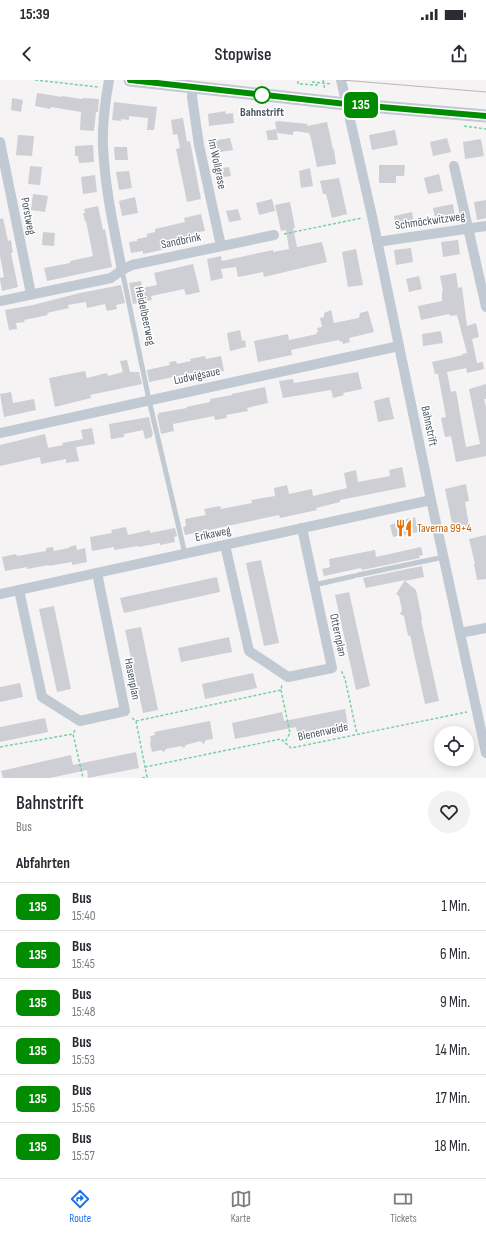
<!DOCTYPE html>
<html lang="de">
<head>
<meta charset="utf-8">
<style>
  body { margin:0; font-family:"Sofia Sans Condensed",sans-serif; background:#f2f2f3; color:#2b2b33; height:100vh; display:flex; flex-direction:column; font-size:15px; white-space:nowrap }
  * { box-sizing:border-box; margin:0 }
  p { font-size:13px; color:#7c7c81 }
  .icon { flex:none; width:22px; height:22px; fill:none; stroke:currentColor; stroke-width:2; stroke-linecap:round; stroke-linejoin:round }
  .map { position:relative; height:698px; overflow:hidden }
  .details { display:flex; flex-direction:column; background:#fff; flex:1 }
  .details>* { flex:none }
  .badge { padding:0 8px; border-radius:6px; font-size:14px; line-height:26px }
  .buttons { position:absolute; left:434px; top:646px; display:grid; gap:8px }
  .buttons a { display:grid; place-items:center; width:40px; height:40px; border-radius:50%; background:#fff; box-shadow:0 2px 10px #0003; font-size:20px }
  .map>.badge { position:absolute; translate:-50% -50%; box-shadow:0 0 0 2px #fff }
  h2 { padding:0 16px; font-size:15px; line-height:36px }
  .round { display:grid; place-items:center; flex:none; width:42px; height:42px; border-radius:21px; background:#f2f2f3 }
  .summary { display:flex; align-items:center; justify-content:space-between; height:68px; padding:0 16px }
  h1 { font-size:19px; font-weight:600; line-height:30px }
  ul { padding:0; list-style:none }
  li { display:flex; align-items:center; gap:12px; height:48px; padding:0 16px; border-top:1px solid #e1e1e2 }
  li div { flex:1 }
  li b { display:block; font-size:15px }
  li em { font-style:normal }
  li .badge { min-width:44px; font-weight:700; text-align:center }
  .status { display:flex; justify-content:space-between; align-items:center; height:28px; padding:0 20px; background:#fff; direction:ltr }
  .status svg { height:11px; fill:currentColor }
  header { display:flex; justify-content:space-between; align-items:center; height:52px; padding:0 16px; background:#fff; font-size:18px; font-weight:600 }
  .tab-bar { display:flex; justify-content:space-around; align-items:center; height:56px; border-top:1px solid #e1e1e2; background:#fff; font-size:11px; color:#7c7c81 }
  .tab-bar a { display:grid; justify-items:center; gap:2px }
  .tab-bar .active { color:#1a73e8 }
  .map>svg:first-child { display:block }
</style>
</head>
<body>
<div class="status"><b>15:39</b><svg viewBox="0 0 49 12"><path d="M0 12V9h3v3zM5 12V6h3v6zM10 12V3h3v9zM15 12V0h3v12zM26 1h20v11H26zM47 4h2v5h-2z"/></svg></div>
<header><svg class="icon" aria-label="back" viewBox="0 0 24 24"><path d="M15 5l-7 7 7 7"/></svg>Stopwise<svg class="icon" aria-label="share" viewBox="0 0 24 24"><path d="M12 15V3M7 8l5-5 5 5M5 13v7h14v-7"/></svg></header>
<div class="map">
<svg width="486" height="698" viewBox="0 0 486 698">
  <rect width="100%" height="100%" fill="#f5f3f3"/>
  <g fill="#cdcfd5">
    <path d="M37 13 62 17V16L82 19 83 18 99 19 98 32H96L94 51 80 50 81 32 51 27 50 29 35 26Z"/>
    <path d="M12 18 23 20 21 32 11 30Z"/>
    <path d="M114 22 157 27 154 50H147L148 38 129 36V40L121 39V41L112 40Z"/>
    <path d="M225 31 226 34 233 33 234 43 209 46 208 34Z"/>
    <path d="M183 38 187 62 190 61 201 119 187 122 176 69 180 68 177 54 173 55 171 40Z"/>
    <path d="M278 41 308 44 307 46 327 42 333 69H334L336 84 317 87 311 59 309 53 295 51V52H293V55L277 53 275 42Z"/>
    <path d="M276 49 278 60H268L266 51Z"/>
    <path d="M395 50 398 65 372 70 369 55Z"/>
    <path d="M18 55 34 56 32 76 16 75Z"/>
    <path d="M230 58 233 70 214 73 212 61Z"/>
    <path d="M447 58 451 72 433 76 430 62Z"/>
    <path d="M481 59 484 76 465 79 463 62Z"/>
    <path d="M93 65 94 82 79 83 78 76H75V66Z"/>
    <path d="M114 67H127L128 80H115Z"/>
    <path d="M379 85H405L404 96H396V103H379Z"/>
    <path d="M30 86 42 87 40 105 28 104Z"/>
    <path d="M229 87 231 96 218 98 216 89Z"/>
    <path d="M310 88 313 106 301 108 299 91Z"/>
    <path d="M129 91 132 108 119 110 116 92Z"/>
    <path d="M439 94 443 111 428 114 424 98Z"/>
    <path d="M95 95 97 112 83 114 81 97Z"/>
    <path d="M339 98 347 134 332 138 326 114H323L320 101Z"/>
    <path d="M33 114 48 116 45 132 31 130Z"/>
    <path d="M135 117 138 133 122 136 119 121Z"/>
    <path d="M272 119 275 131 259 135 256 123Z"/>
    <path d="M486 120V138L477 140 474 122Z"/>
    <path d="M290 122 295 148H293L297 167 322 162 327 182 264 197 263 192 238 197 236 187 221 189 223 198 211 201 207 179 221 176 222 181 273 170V172L289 169 286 150 281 151 275 125Z"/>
    <path d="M453 124 455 138 436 142 433 128Z"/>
    <path d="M98 126 103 150 105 149 112 187 47 201 44 188 70 183V181L93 176 86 141H85L83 133H85L84 129Z"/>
    <path d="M238 129 241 140 229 142 226 131Z"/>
    <path d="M412 132 414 144 396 147 394 136Z"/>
    <path d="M201 134 205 151 192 153 193 160 180 163V166L148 173 143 174V171L131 173 129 162 137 161V159L147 157V154L155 152V149L185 142 184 138Z"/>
    <path d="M3 138 8 161 11 160 12 168 13 173H11L18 207 2 211 0 200V198L4 197 0 176V139Z"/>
    <path d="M43 152 55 153 54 166 42 165Z"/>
    <path d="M458 160 460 174 443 177 441 162Z"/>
    <path d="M411 168 413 182 396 185 394 170Z"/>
    <path d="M356 169 363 205 348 207 342 172Z"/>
    <path d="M193 184 200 212 186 215 184 209 151 216 152 220 133 224 129 203 141 201 142 208 157 205 154 193Z"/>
    <path d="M456 193 458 208 462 207 467 246 476 243 479 257 472 259 477 283 483 282 484 289 467 293 466 288 447 292 451 312 456 311 466 367 480 364 469 309 486 304V319H484L486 327V376L456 382 451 356 445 357 441 338 446 337 438 294H435L432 282 463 275 462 274 467 273 457 235 450 236 449 234 421 240 418 226 442 221V211H443L440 196Z"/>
    <path d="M419 196 422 209 409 212 406 199Z"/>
    <path d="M121 205 125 223 116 225 117 229 107 231 105 224 87 228 86 222 68 225 69 228 47 233 48 235 24 240 25 242 16 243 17 249 9 250 5 230 33 225 80 213Z"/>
    <path d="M331 230 334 243 359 238 360 233 368 231 374 252 349 258 350 262 343 264 342 261 340 262 339 260 314 265 291 270 292 275 258 282 254 261 288 254 289 260 317 254 316 252H318L317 248 322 247 320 238 324 237V233Z"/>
    <path d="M240 250 242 261 245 260 246 267 230 271 227 253Z"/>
    <path d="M441 251 443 263 423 266 422 254Z"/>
    <path d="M205 276 206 279 221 276 224 291 194 297 193 293 149 302 147 290 170 285 169 282 176 281 177 284 191 281 190 279Z"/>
    <path d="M127 280 130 292H139L142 304 90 315 91 318 55 327 49 298 85 291 87 298 107 293 108 296 123 292 120 281Z"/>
    <path d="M358 292 362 309 343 313 344 315 333 318 331 310 283 318 279 301 293 299 294 303Z"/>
    <path d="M265 307 268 323 247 328 248 331 226 335 227 338 215 340 214 336 173 344 174 351 161 354 157 335H159L158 333 187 328 186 327 210 322V319L232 315V314Z"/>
    <path d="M11 312 13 323 34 319 36 330 4 337 0 314Z"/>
    <path d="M389 317 394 339 378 342 374 321Z"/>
    <path d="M149 337 153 355H152V357L145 359 143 350 124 354V357L111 359 109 344Z"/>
    <path d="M92 348 95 364 76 367 79 381 66 383V379L41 384 40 377 0 386V365L45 354 48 368 63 365 62 363 83 359 81 350Z"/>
    <path d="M402 387 406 407 340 420V422L316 428 317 430 280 438 279 435 185 455 183 447 186 446 185 439 206 435 204 429 220 426 221 429 252 423 251 420 275 416 274 408 287 405 289 414 312 409 313 416 347 408 344 393 356 390 358 402 390 396 389 390Z"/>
    <path d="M466 404 469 421 465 422 469 446 453 448 445 409Z"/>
    <path d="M415 437 418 452 393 457 390 445 396 443V441Z"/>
    <path d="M126 447 128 455 150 450V453L175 448 177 456 174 457 175 462 160 465V463L138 467V466L114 470V467L92 471 90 457 112 453 111 450Z"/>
    <path d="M486 455V499L477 500 474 484H475L469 459Z"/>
    <path d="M76 465 77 470 85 468 87 482 72 485V482L49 486V485L27 489V487L5 491 2 477 16 474 17 476 46 471V468L53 467 54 471 69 468V467Z"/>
    <path d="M421 467 423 475 419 476 420 478 362 490 361 488 324 496 322 489 330 487 329 479 375 470 376 477Z"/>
    <path d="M261 480 279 563 264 566 246 483Z"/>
    <path d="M422 486 424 497 405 501 416 510 422 539 421 540 439 621 425 624 410 555 408 556 404 536 400 534 402 530 399 516 396 514 405 500 366 508 363 498Z"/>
    <path d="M217 497 220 512 124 533 120 518Z"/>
    <path d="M349 512 370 606 356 610 335 515Z"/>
    <path d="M54 526 71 609 57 612 39 529Z"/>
    <path d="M141 547 158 630 143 633 125 550Z"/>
    <path d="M229 557 232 572 181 582 178 568Z"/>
    <path d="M253 593 257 608 205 619 202 604Z"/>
    <path d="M20 603 23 617 0 622V607Z"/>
    <path d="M345 629 348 646 298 656 296 647 235 659 232 643 282 632 284 641Z"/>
    <path d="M45 638 48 652 0 662V647Z"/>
    <path d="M210 641 213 659 206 660 204 664 200 661 186 665 184 668 181 666 166 669 164 672 161 670 152 672 150 663 151 661 150 656 155 655 154 652Z"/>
    <path d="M136 672 139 688 88 698 87 690 50 698H3L1 691 71 675 73 685Z"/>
  </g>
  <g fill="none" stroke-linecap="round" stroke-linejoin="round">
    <g stroke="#7ad0a6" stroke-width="1.5" stroke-dasharray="3 2" stroke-linecap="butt">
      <path d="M35 0 98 7"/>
      <path d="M323 0 325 10"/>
      <path d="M298 1V4L317 5V3"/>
      <path d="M312 2 332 4"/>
      <path d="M464 46 486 49"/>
      <path d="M284 154 362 138"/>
      <path d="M341 592H342L345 599 357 654"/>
      <path d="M281 610 290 653 285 662"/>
      <path d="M132 638 136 641 145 687"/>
      <path d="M136 641 281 610 282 604"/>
      <path d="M75 650 73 654 83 698"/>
      <path d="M0 667 73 654"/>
      <path d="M142 698 147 697 145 687 281 659 291 668 467 632"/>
    </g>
    <g stroke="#c1cad2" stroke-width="5">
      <path d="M122 190 149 320 185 474"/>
      <path d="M358 495 444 477"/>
      <path d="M314 505 354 496"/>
    </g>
    <g stroke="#c1cad2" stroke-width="10">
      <path d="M109 0C105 22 102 44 103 67 105 109 114 149 122 190"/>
      <path d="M341 0 372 136 431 420 486 673"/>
      <path d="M193 7 192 17 199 65 221 166"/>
      <path d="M0 62 31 214"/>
      <path d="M454 86 486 227"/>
      <path d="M377 162 486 146"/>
      <path d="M0 221 111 198 122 190 132 185 274 155"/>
      <path d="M0 353 399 266"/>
      <path d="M225 465 249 571 288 597 332 588 302 448"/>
      <path d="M19 510 42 617 80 641 125 631 97 493"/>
      <path d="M0 514 431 420"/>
      <path d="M460 553 486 548"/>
    </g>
    <path stroke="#c1cad2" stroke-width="13" d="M130 0 346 24 486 36"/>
    <path stroke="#b5b8bd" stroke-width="1" d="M342 0 486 12"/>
  </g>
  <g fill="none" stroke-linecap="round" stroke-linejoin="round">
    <g stroke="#fff" stroke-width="9">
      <path id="line" d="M130 0 346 24 486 36"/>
    </g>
    <use href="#line" stroke="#008b00" stroke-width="6"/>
  </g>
  <defs>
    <g id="restaurant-bare" transform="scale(1.38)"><path d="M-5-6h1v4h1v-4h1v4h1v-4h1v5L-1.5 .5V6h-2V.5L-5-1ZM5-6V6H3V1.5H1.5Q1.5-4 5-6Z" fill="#e8710a" stroke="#fff" stroke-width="2.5" paint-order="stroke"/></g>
  </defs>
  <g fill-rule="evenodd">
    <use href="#restaurant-bare" x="404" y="448"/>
  </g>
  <circle fill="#fff" stroke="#008b00" stroke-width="2" cx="262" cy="15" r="8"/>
  <g text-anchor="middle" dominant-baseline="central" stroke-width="3" stroke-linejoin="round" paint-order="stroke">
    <g font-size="12" font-weight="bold" fill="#4a5661" stroke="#fff">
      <text x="262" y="32">Bahnstrift</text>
    </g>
    <g font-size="12" fill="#4a5661" stroke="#fff">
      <text transform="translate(217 84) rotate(78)">Im Wollgrase</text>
      <text transform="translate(28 136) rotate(79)">Porstweg</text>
      <text transform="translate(430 141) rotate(-8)">Schmöckwitzweg</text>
      <text transform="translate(181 161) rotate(-12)">Sandbrink</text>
      <text transform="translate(145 236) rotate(78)">Heidelbeerweg</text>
      <text transform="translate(197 296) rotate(-12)">Ludwigsaue</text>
      <text transform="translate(429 346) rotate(78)">Bahnstrift</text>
      <text transform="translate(213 454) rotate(-12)">Erikaweg</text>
      <text transform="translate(338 555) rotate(78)">Otternplan</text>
      <text transform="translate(132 599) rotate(79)">Hasenplan</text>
      <text transform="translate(323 652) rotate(-12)">Bienenweide</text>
    </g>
    <g font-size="12" fill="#c56008" stroke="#fff" text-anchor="start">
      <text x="417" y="448">Taverna 99+4</text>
    </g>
  </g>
</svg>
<div class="buttons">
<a><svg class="icon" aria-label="locate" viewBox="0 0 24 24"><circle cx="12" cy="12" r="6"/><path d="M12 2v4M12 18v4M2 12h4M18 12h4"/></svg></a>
</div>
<b class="badge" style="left:361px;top:25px;background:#008b00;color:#fff">135</b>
</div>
<section class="details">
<div class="summary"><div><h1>Bahnstrift</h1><p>Bus</p></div><a class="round"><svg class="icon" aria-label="heart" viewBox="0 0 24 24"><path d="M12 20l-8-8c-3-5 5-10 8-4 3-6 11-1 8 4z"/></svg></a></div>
<h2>Abfahrten</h2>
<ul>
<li><span class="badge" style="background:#008b00;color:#fff">135</span><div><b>Bus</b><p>15:40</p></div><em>1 Min.</em></li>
<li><span class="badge" style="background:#008b00;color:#fff">135</span><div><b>Bus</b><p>15:45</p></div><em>6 Min.</em></li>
<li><span class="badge" style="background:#008b00;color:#fff">135</span><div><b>Bus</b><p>15:48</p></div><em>9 Min.</em></li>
<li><span class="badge" style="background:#008b00;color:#fff">135</span><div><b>Bus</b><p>15:53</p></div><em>14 Min.</em></li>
<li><span class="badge" style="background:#008b00;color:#fff">135</span><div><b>Bus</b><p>15:56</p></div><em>17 Min.</em></li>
<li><span class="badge" style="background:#008b00;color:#fff">135</span><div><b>Bus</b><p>15:57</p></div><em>18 Min.</em></li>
</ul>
</section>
<nav class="tab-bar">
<a class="active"><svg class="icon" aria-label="directions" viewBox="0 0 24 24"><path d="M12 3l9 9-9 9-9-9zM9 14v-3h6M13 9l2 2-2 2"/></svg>Route</a>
<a><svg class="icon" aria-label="map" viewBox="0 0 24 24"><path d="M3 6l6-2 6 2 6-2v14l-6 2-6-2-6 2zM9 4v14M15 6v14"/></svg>Karte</a>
<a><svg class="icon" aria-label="tickets" viewBox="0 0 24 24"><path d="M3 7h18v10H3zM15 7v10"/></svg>Tickets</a>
</nav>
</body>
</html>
